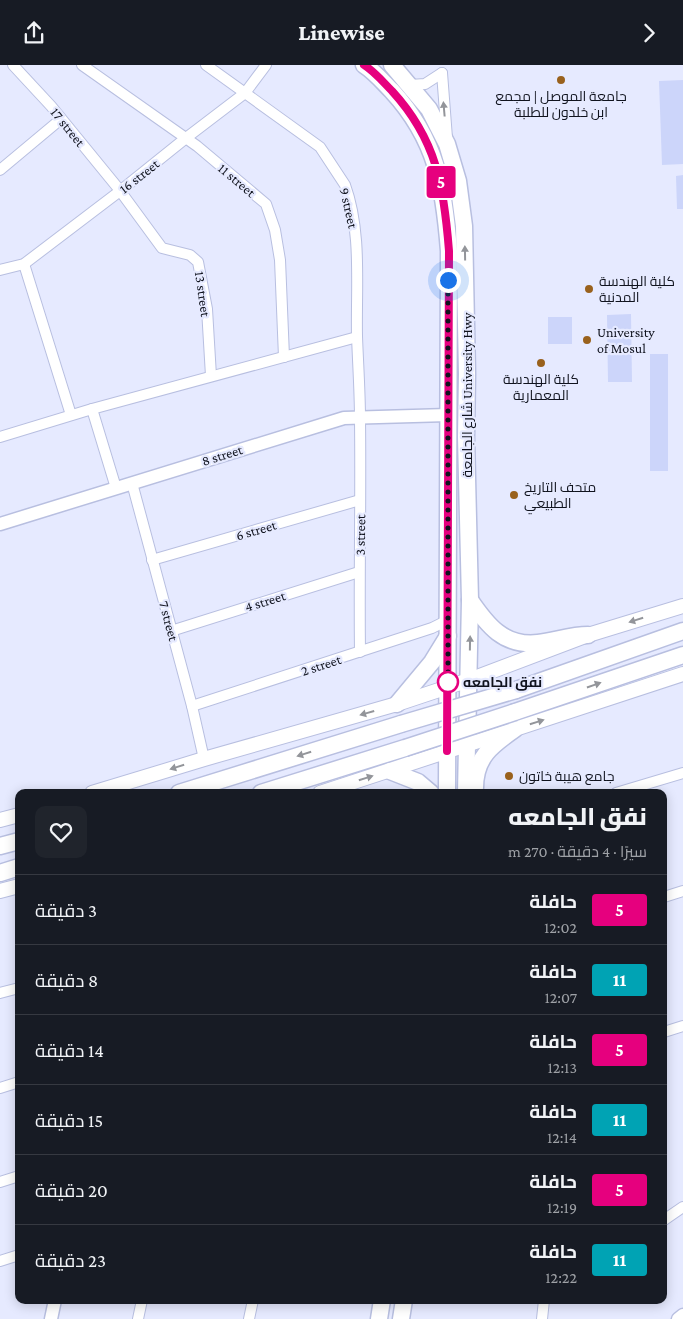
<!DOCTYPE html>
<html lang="ar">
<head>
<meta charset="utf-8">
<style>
  body { margin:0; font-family:"Crimson Pro",Cairo,serif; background:#20242c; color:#f1f3f6; direction:rtl; height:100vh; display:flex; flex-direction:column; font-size:19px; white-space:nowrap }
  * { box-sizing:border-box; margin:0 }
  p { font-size:16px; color:#9ea1a6 }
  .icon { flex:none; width:28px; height:28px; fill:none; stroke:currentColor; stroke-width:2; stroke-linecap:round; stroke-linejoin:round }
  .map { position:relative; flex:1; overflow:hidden; direction:ltr }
  .panel { position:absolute; left:15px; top:724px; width:652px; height:515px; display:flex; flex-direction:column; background:#171b24; border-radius:10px; box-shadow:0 2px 12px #0003; direction:rtl }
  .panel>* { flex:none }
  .badge { padding:0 10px; border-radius:4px; font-size:18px; line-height:32px }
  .you { position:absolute; width:25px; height:25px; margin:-12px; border:4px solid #fff; border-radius:50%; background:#1a73e8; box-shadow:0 0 0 8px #1a73e833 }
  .map>.badge { position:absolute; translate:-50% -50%; box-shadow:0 0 0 2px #fff }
  .round { display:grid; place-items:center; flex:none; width:52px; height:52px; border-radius:10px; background:#20242c }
  .head { display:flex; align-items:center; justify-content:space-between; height:85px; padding:0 20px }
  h1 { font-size:24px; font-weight:800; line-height:38px }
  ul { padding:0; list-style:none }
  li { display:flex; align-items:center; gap:15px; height:70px; padding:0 20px; border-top:1px solid #363941 }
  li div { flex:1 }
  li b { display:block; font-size:19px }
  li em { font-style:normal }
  li .badge { min-width:55px; font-weight:700; text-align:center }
  header { display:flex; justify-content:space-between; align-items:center; height:65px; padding:0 20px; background:#171b24; font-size:22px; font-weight:800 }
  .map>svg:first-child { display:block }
</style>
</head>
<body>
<header><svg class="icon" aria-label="forward" viewBox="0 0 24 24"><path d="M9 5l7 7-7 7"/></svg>Linewise<svg class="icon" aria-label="share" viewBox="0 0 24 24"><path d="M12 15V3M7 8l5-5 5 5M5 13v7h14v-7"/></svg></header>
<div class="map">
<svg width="683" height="1254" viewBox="0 0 683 1254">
  <rect width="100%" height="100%" fill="#e6eaff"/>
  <g fill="#ccd5fa">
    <path d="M683 15V99L662 100 659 16Z"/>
    <path d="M683 110V144H677L676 111Z"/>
    <path d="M631 249 632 317H608L607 250Z"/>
    <rect x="548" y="252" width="24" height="27"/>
    <rect x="650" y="289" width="18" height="117"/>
  </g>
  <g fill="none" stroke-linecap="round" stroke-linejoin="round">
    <g stroke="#b8bfe0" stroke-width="12">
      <g id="minor">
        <path d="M13 0 51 41 118 123 162 183 190 190 198 197 207 244 211 311"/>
        <path d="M82 0 197 81 266 139 275 165 280 195 284 292"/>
        <path d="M206 0 320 82 345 120C362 167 356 221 357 271 358 299 360 327 360 355 361 432 359 510 360 587"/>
        <path d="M442 8 447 73"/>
        <path d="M410 20 425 19 442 8"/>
        <path d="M0 105 61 54"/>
        <path d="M24 199 71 350"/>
        <path d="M0 205 24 199 120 126 186 73 245 28 266 0"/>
        <path d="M92 344 116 423"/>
        <path d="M0 372 92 344 357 272"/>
        <path d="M132 418 192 641 204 694"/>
        <path d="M152 495 360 435"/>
        <path d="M171 566 359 507"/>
        <path d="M192 641 432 563 448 555"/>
        <path d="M616 728 683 708"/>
        <path d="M664 832 683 826"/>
        <path d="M0 928 19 923"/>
        <path d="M664 967 683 961"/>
        <path d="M0 1023 19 1017"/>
        <path d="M0 1117 19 1111"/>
        <path d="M664 1155 683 1142"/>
        <path d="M0 1196 19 1190"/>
        <path d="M138 1254 142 1235"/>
        <path d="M249 1254 253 1235"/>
        <path d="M542 1254 544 1235"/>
      </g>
    </g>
    <g stroke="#b8bfe0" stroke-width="15">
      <g id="tertiary">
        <path d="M0 459 344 353 448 350"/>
        <path d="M51 1254 55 1235"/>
        <path d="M678 1254 683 1250"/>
      </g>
    </g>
    <g stroke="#b8bfe0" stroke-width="16">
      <g id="secondary">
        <path d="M92 728 204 694 397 639 469 615 588 570 683 541"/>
        <path d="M320 728 683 609"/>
        <path d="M0 755 19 750"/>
        <path d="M0 826 19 821"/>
      </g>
    </g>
    <g stroke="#b8bfe0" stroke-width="19">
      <g id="primary">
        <path d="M364 0C375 7 383 17 392 26 437 75 444 122 449 186L447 728"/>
        <path d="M392 0 429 44 447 79 458 116 464 161 467 309 466 372 470 535 466 728"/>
        <path d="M470 535C487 560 504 582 538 578 555 576 571 570 588 570"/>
        <path d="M397 639 432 597 448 571"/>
        <path d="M390 706 418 717 431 728"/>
        <path d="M475 723C475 692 492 680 515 664"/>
        <path d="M379 1254 382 1235"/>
        <path d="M401 1254 404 1235"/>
      </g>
    </g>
    <g stroke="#b8bfe0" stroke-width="19">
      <g id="trunk">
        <path d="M516 625 683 566"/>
        <path d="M515 647 683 590"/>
        <path d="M179 728 401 659"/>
        <path d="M261 728 405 683"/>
        <path d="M0 781 19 776"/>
        <path d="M0 808 19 802"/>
      </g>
    </g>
    <use href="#minor" stroke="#fff" stroke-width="10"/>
    <use href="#tertiary" stroke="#fff" stroke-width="12"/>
    <use href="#secondary" stroke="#fff" stroke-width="14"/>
    <use href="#primary" stroke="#fff" stroke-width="16"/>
    <use href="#trunk" stroke="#fff" stroke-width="16"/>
    <g stroke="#b8bfe0" stroke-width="19" stroke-linecap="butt">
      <g id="trunk-bridge">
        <path d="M401 659 516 625"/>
        <path d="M405 683 515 647"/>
      </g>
    </g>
    <use href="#trunk-bridge" stroke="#fff" stroke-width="16"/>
  </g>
  <defs><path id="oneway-solid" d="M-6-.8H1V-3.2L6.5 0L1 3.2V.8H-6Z" transform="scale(1.25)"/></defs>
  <g fill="#93959a">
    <use href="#oneway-solid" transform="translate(444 44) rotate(-95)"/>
    <use href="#oneway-solid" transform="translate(465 188) rotate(-91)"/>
    <use href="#oneway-solid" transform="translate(636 555) rotate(163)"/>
    <use href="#oneway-solid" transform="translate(470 578) rotate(-89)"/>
    <use href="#oneway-solid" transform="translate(594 620) rotate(-19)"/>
    <use href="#oneway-solid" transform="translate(367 648) rotate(164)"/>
    <use href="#oneway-solid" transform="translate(537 657) rotate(-17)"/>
    <use href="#oneway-solid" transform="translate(304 689) rotate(163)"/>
    <use href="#oneway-solid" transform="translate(177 702) rotate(163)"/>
    <use href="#oneway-solid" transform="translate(366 713) rotate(-17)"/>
  </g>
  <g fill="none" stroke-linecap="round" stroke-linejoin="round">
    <g stroke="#fff" stroke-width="11">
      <path id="line" d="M364 0C375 7 383 17 392 26 437 75 444 122 449 186L447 686"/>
    </g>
    <use href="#line" stroke="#e6007e" stroke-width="8"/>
    <path stroke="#10131e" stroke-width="5" stroke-dasharray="0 9" d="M448 617V621V215"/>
  </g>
  <g fill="#99611d" stroke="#e6eaff" stroke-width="2">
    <circle cx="561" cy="15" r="5"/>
    <circle cx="589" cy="224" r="5"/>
    <circle cx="587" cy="275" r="5"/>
    <circle cx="541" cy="298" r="5"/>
    <circle cx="514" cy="430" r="5"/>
    <circle cx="509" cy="711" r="5"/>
  </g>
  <circle fill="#fff" stroke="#e6007e" stroke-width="2.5" cx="448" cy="617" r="10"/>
  <g text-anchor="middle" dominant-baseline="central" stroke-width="4.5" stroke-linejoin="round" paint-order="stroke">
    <g font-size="14" fill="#10131e" stroke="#e6eaff" text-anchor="start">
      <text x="561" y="31" text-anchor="middle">جامعة الموصل | مجمع<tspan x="561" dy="16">ابن خلدون للطلبة</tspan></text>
      <text x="599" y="216">كلية الهندسة<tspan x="599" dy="16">المدنية</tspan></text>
      <text x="597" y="267">University<tspan x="597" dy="16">of Mosul</tspan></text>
      <text x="541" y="314" text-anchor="middle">كلية الهندسة<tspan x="541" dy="16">المعمارية</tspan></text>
      <text x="524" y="422">متحف التاريخ<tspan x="524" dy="16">الطبيعي</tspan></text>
      <text x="519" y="711">جامع هيبة خاتون</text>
    </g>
    <g font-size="14" fill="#10131e" stroke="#e6eaff">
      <text transform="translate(68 62) rotate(51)">17 street</text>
      <text transform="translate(139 111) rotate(-38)">16 street</text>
      <text transform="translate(237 115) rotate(40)">11 street</text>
      <text transform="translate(349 143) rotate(77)">9 street</text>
      <text transform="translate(203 229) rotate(82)">13 street</text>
      <text transform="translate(467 330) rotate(-90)">شارع الجامعة University Hwy</text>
      <text transform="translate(222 390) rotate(-17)">8 street</text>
      <text transform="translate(256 465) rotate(-16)">6 street</text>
      <text transform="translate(360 470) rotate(-89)">3 street</text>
      <text transform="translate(265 536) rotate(-17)">4 street</text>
      <text transform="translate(169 556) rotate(75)">7 street</text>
      <text transform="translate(321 600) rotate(-18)">2 street</text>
    </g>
    <g font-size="14" font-weight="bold" fill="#10131e" stroke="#e6eaff" text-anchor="start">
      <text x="463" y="617">نفق الجامعه</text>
    </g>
  </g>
</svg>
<div class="you" style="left:448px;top:215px"></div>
<b class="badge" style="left:441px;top:117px;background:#e6007e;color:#fff">5</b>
<section class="panel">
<div class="head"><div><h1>نفق الجامعه</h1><p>سيرًا · 4 دقيقة · 270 m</p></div><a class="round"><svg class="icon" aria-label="heart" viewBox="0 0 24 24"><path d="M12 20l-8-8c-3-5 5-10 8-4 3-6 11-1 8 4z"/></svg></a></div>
<ul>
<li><span class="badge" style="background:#e6007e;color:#fff">5</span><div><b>حافلة</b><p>12:02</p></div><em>3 دقيقة</em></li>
<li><span class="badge" style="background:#00a3b4;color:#fff">11</span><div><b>حافلة</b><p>12:07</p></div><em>8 دقيقة</em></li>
<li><span class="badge" style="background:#e6007e;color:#fff">5</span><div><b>حافلة</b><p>12:13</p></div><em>14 دقيقة</em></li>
<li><span class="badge" style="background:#00a3b4;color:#fff">11</span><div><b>حافلة</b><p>12:14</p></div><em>15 دقيقة</em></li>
<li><span class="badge" style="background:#e6007e;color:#fff">5</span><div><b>حافلة</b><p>12:19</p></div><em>20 دقيقة</em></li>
<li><span class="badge" style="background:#00a3b4;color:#fff">11</span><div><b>حافلة</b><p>12:22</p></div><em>23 دقيقة</em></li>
</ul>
</section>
</div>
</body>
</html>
